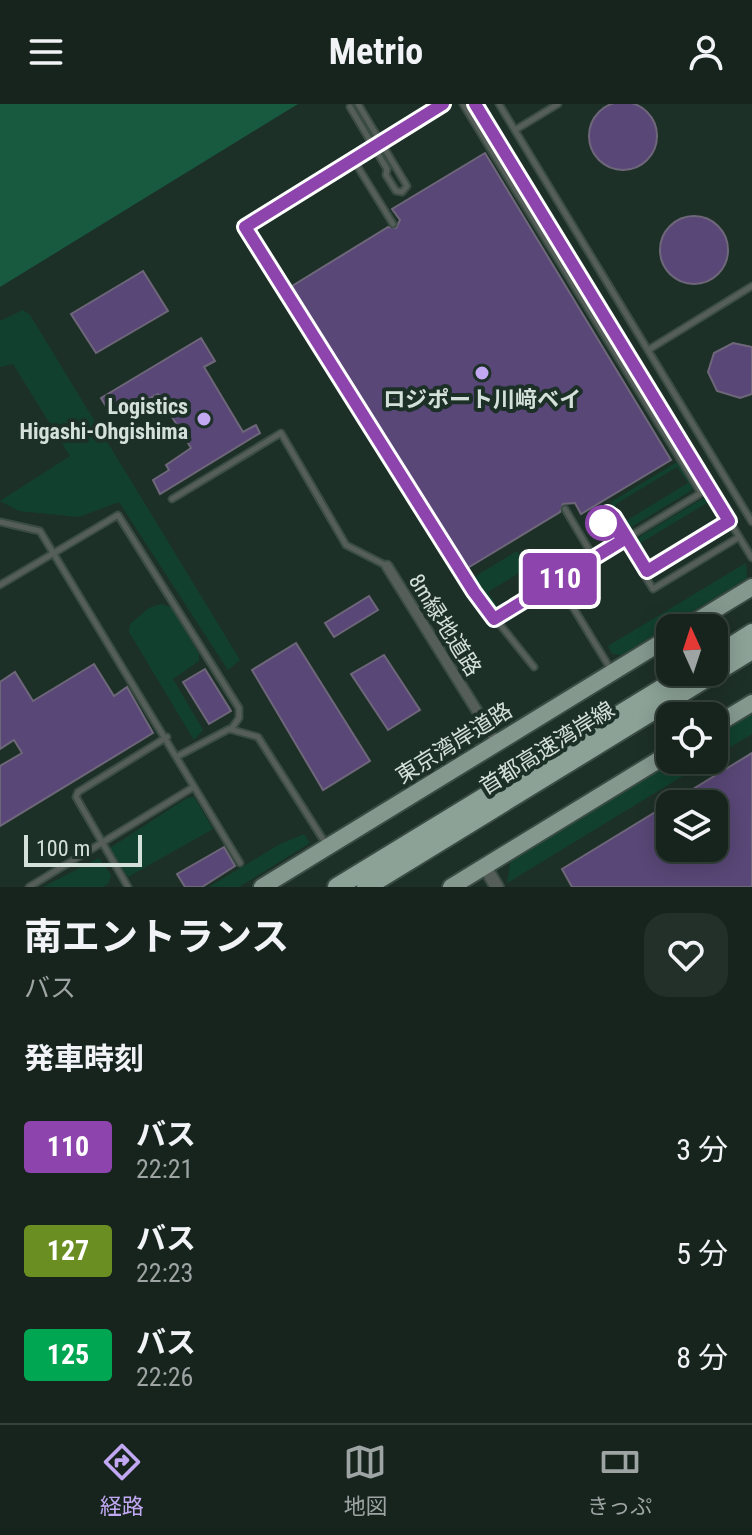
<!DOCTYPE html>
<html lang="ja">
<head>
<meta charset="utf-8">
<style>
  body { margin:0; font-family:"Roboto Condensed","Noto Sans JP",sans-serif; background:#23302a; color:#f1f3f6; height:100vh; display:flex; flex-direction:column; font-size:30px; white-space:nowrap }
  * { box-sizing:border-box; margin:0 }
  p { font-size:26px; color:#9ea4a4 }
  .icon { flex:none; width:44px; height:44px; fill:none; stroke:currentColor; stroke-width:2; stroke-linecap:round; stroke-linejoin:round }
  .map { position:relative; height:783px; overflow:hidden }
  .details { display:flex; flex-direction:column; background:#16241d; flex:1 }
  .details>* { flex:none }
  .badge { padding:0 16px; border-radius:6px; font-size:28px; line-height:52px }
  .needle { width:52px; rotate:357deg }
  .tools { position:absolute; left:656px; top:510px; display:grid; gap:16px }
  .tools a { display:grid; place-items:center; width:72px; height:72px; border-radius:16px; background:#16241d; box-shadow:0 4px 20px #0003,0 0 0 2px #35413b; font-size:40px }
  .scale { position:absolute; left:24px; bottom:20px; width:118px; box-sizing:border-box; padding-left:8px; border:4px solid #d4e0da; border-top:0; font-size:22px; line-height:28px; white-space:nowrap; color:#d4e0da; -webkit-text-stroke:6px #1d3027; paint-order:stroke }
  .map>.badge { position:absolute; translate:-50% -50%; box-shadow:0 0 0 4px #fff }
  h2 { padding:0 24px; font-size:30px; line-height:72px }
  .round { display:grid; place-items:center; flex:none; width:84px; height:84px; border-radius:24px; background:#23302a }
  .headline { display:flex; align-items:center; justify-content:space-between; height:136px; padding:0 24px }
  h1 { font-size:38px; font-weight:700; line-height:60px }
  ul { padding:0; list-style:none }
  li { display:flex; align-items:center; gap:24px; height:104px; padding:0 24px }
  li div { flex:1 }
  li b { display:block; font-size:30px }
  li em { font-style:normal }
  li .badge { min-width:88px; font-weight:700; text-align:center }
  header { display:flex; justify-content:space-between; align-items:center; height:104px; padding:0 24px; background:#16241d; font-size:36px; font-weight:700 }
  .tab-bar { display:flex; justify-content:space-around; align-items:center; height:112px; border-top:2px solid #35413b; background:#16241d; font-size:22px; color:#9ea4a4 }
  .tab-bar a { display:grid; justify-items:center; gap:4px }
  .tab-bar .active { color:#c2a8f2 }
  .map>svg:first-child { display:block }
</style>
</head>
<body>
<header><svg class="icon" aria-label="menu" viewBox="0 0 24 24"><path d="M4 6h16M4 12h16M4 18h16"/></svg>Metrio<svg class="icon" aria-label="person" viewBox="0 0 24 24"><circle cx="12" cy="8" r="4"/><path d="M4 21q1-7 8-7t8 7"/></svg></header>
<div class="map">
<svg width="752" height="783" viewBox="0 0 752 783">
  <rect width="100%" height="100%" fill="#1d3027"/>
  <g fill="#11412e">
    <path d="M23 206 30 211 240 556 228 566 119 398 79 413 19 407 0 397 70 352 13 260 0 263V217Z"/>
    <path d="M677 358 692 383V386L625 427 620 413 626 417 688 379 677 363 616 400V405L611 398Z"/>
    <path d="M707 385 725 416 716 421 713 416 720 412 710 397 634 443 631 438 705 393Z"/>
    <path d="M517 447 538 480 535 482 524 466 488 488 499 505 494 506 471 475Z"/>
    <path d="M746 459 747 474 621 551 612 550 608 542Z"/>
    <path d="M161 500 171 503 199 550V557L173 575 203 626 194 636 129 528 130 520 149 504Z"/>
    <path d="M752 607V630L714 653V630Z"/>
    <path d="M671 656H709L507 779 511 754Z"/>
    <path d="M194 693 213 725 128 773 110 744 187 694Z"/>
    <path d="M304 730 310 739 239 783H209L280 740Z"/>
    <path d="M99 754 111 771 109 779 103 783H43Z"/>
  </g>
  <path fill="#175a40" d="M0 0H298L0 183Z"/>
  <g fill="#594777" stroke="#6e677a" stroke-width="2" fill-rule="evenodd">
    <circle cx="623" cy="32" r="34"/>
    <path d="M485 49 671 356 581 410 575 399 563 400 560 408 466 465 292 182 388 123 396 124 400 116 392 105Z"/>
    <circle cx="694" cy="146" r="34"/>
    <path d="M143 167 168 207 96 249 71 210Z"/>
    <path d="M201 234 215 257 204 263 243 328 256 321 260 329 160 390 153 376 169 366 166 361 191 344 158 290 131 304 129 301 110 309 101 294Z"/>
    <path d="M733 239 752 243V290L740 294 717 287 708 268 714 249Z"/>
    <path d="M369 492 378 506 334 533 325 519Z"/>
    <path d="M296 539 370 657 323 686 252 566Z"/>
    <path d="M384 551 420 606 388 626 351 570Z"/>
    <path d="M94 560 114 592 127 583 153 629 0 722V662L22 649 14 636 0 645V578L15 568 33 597Z"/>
    <path d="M205 565 231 607 209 620 183 578Z"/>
    <path d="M752 649V783H572L562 765ZM670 700H714V744H670Z"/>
    <path d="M224 743 235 762 202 783H185L177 770Z"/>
  </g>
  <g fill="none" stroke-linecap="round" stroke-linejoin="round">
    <g stroke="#3a4c44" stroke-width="9">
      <g id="service">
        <path d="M443 0 245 123 474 488 534 563"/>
        <path d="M463 0 701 389 494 515"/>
        <path d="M475 0 752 454"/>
        <path d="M499 0 752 418"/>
        <path d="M350 3 387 65 386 71 396 87 402 88 407 82 358 0"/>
        <path d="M515 26 558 0"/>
        <path d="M353 55 393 120"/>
        <path d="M648 246 752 182"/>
        <path d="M172 395 281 329 346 441 387 462"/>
        <path d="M565 405 594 454"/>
        <path d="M729 417 647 467 614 413 608 409 602 415 608 427H617L653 485 739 433"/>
        <path d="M0 418 40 427 240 759"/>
        <path d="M557 477 610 564"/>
        <path d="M0 481 118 411 239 604V614L232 624"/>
        <path d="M178 652 229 625 258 633 326 740"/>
        <path d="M29 783 192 684"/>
        <path d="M128 783 76 693 78 688 167 633"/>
      </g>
    </g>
    <g stroke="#3a4c44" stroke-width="13">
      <path id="minor" d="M387 462 497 639"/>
    </g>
    <g stroke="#3a4c44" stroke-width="16">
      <path id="tertiary" d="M485 763 497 783"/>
    </g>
    <g stroke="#3a4c44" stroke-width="20">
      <g id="trunk">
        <path d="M685 524 752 483"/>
        <path d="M714 622 752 599"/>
        <path d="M262 783 670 533"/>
        <path d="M451 783 670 649"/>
      </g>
    </g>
    <g stroke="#3a4c44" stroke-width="22">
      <g id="motorway">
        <path d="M714 553 752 529"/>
        <path d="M337 783 689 568"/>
        <path d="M366 783 752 546"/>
      </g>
    </g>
    <use href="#service" stroke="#555e59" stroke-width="5"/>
    <use href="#minor" stroke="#555e59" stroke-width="9"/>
    <use href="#tertiary" stroke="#555e59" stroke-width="12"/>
    <use href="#trunk" stroke="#84988e" stroke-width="16"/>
    <use href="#motorway" stroke="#8ca296" stroke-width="18"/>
  </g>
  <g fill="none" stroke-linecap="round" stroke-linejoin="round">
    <g stroke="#fff" stroke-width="18">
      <path id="line" d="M443 0 245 123 474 488 494 515 623 436 617 427H608L602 415 608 409 614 413 647 467 729 417 475 0"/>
    </g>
    <use href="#line" stroke="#8e44ad" stroke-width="12"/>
  </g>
  <g fill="#c2a8f2" stroke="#1d3027" stroke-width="3">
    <circle cx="482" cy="269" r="8"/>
    <circle cx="204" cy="315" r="8"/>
  </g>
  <circle fill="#fff" stroke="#8e44ad" stroke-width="4" cx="603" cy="419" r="16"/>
  <g text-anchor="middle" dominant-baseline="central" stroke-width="8" stroke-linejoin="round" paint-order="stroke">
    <g font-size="22" font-weight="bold" fill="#d4e0da" stroke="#1d3027">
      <text x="482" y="295">ロジポート川﨑ベイ</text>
      <text x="188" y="302" text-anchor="end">Logistics<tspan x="188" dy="25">Higashi-Ohgishima</tspan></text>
    </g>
    <g font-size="22" fill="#d4e0da" stroke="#1d3027">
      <text transform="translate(445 521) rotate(58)">8m緑地道路</text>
      <text transform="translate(454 639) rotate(-32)">東京湾岸道路</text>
      <text transform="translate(547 644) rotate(-32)">首都高速湾岸線</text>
    </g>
  </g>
</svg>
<div class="tools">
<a><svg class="needle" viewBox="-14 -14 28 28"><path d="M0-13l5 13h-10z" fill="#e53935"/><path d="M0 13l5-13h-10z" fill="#9ea4a4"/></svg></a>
<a><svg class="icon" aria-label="locate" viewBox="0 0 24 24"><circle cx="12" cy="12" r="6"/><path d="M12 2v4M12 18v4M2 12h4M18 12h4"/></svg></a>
<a><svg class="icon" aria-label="layers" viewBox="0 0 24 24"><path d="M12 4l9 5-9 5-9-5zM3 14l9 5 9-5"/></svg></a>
</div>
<div class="scale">100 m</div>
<b class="badge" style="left:560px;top:475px;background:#8e44ad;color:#fff">110</b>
</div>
<section class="details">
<div class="headline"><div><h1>南エントランス</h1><p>バス</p></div><a class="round"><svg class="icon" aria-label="heart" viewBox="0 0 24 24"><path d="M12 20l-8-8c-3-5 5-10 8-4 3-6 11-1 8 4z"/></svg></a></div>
<h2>発車時刻</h2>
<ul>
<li><span class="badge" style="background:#8e44ad;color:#fff">110</span><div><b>バス</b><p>22:21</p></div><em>3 分</em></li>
<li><span class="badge" style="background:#6b8e23;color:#fff">127</span><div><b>バス</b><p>22:23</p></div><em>5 分</em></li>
<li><span class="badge" style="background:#00a651;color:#fff">125</span><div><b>バス</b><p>22:26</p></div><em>8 分</em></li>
</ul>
</section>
<nav class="tab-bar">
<a class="active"><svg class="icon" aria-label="directions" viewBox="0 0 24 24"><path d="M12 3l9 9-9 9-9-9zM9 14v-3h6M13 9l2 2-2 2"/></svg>経路</a>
<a><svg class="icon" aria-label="map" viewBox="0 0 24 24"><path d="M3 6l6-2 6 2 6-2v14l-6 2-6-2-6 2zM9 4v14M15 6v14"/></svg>地図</a>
<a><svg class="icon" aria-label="tickets" viewBox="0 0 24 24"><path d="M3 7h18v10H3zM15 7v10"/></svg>きっぷ</a>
</nav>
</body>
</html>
